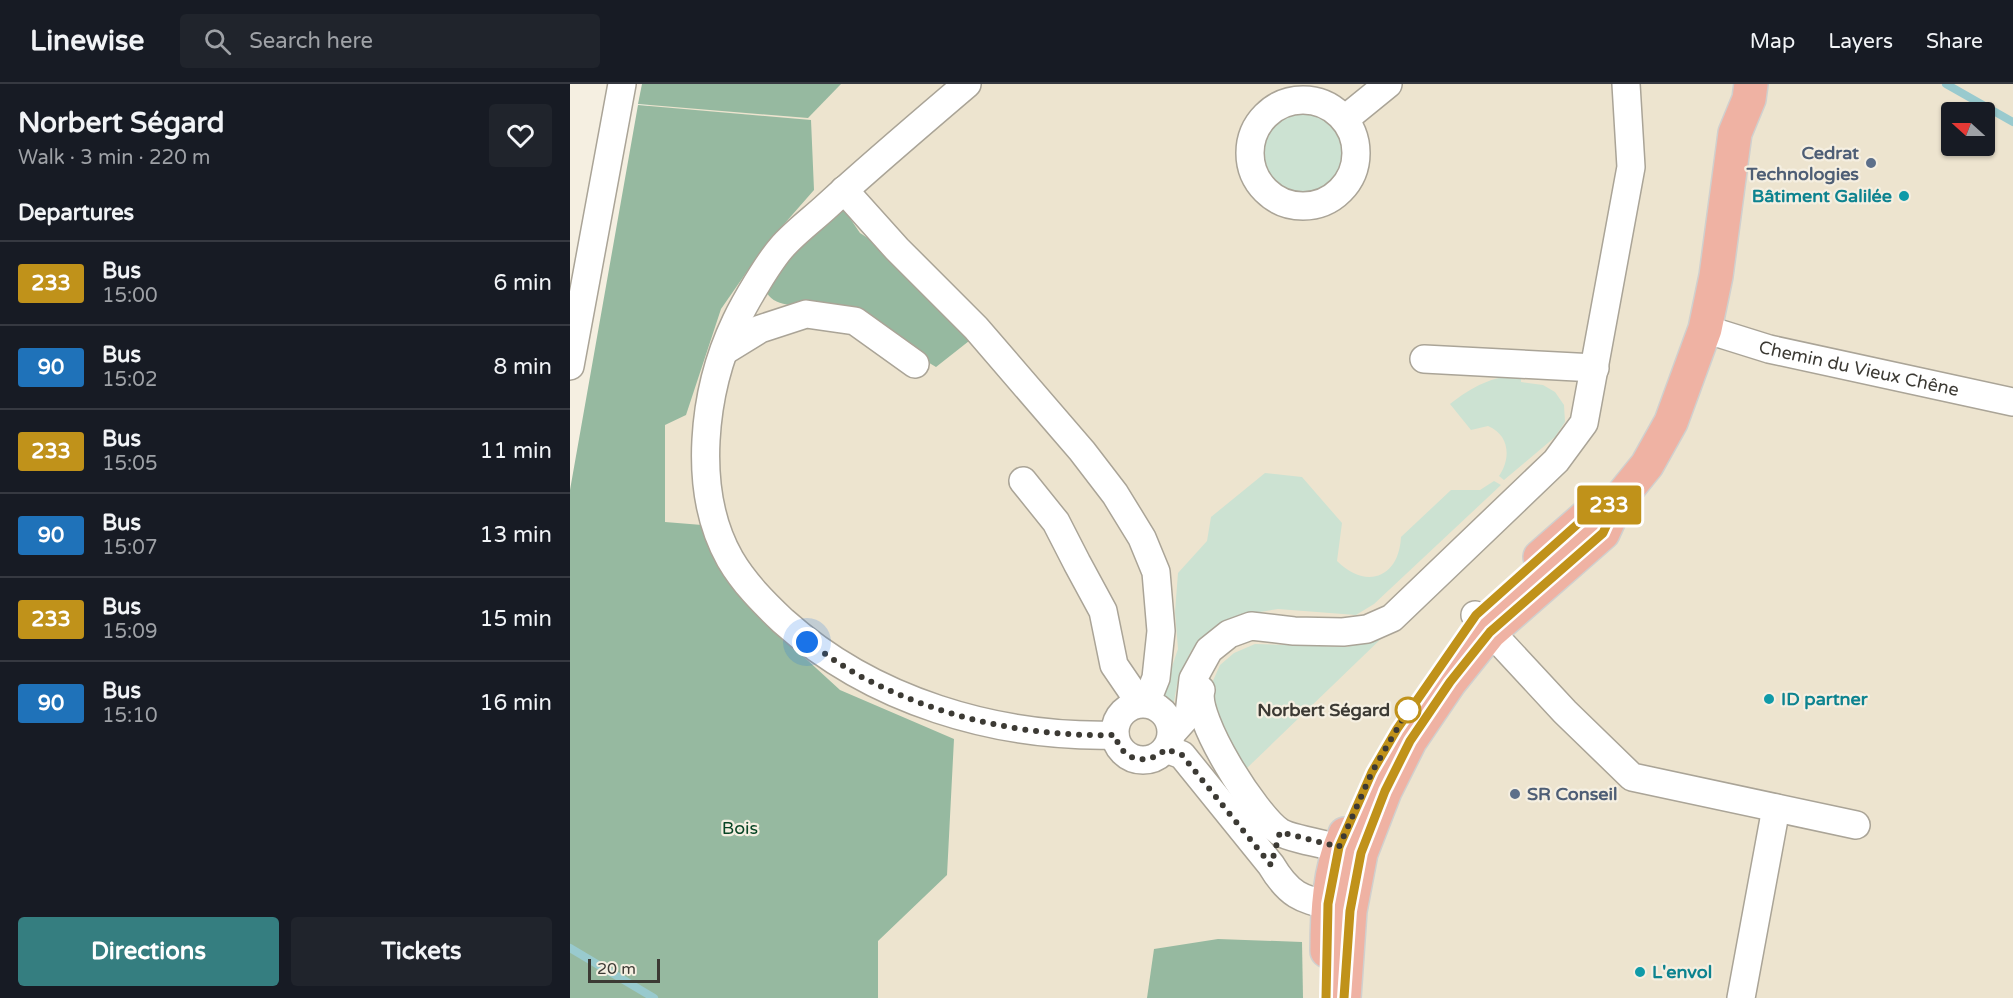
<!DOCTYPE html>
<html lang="en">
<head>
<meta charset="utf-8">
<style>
  body { margin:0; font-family:"Varela Round",sans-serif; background:#20242c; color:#f1f3f6; height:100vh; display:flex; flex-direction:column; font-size:22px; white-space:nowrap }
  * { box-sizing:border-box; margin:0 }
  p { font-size:20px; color:#9ea1a6 }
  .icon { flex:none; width:33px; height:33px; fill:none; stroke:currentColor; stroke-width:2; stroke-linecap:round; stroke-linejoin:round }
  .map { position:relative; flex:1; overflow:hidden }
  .panel { display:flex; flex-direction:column; background:#171b24; width:570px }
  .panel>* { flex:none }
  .badge { padding:0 12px; border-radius:4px; font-size:21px; line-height:39px }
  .needle { width:39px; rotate:291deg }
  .buttons { position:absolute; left:1371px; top:18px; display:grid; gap:12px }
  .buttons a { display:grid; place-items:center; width:54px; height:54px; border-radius:6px; background:#171b24; box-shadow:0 2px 4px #0004; font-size:30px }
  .scale { position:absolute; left:18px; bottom:15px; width:72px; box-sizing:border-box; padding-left:6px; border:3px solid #3c3a34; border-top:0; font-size:16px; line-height:21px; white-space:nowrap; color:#3c3a34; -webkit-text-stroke:4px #f5efe1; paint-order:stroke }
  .you { position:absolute; width:30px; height:30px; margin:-15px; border:4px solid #fff; border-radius:50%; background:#1a73e8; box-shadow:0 0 0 9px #1a73e833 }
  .map>.badge { position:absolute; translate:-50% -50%; box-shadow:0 0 0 3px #fff }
  h2 { padding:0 18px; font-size:22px; line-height:54px }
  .round { display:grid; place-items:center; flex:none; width:63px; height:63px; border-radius:6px; background:#20242c }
  .summary { display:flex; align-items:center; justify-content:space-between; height:102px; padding:0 18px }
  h1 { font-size:28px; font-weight:700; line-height:45px }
  .primary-button { display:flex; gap:12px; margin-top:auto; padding:12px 18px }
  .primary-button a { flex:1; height:69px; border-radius:6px; background:#357e80; color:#fff; font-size:24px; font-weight:700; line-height:69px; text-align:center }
  .primary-button a+a { background:#20242c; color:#f1f3f6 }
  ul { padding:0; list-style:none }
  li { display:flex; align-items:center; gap:18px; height:84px; padding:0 18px; border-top:2px solid #363941 }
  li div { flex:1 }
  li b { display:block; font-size:22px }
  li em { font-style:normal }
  li .badge { min-width:66px; font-weight:700; text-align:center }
  header { display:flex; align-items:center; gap:36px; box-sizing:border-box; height:84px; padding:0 30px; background:#171b24; border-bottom:2px solid #363941 }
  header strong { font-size:28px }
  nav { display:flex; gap:33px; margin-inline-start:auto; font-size:21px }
  .search { width:420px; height:54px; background:#20242c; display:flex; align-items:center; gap:15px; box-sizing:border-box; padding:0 21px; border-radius:6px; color:#9ea1a6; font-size:22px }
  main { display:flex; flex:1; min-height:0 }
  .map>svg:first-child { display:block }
</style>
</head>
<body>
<header>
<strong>Linewise</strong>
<div class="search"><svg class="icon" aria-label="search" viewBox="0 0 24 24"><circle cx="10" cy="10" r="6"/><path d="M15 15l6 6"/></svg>Search here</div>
<nav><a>Map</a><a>Layers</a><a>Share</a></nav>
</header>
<main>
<section class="panel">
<div class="summary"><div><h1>Norbert Ségard</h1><p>Walk · 3 min · 220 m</p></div><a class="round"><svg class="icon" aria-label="heart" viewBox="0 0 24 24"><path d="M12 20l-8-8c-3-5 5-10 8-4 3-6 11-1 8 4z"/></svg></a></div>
<h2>Departures</h2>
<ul>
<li><span class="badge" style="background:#c0921a;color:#fff">233</span><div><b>Bus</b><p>15:00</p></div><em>6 min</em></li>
<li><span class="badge" style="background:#1f72b9;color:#fff">90</span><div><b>Bus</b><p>15:02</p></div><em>8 min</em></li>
<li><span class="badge" style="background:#c0921a;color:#fff">233</span><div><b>Bus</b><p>15:05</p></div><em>11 min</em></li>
<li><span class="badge" style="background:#1f72b9;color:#fff">90</span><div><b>Bus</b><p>15:07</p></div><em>13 min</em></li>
<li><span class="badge" style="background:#c0921a;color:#fff">233</span><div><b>Bus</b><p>15:09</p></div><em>15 min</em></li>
<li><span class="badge" style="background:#1f72b9;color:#fff">90</span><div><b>Bus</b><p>15:10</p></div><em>16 min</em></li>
</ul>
<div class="primary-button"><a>Directions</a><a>Tickets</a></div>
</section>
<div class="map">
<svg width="1443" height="914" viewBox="0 0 1443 914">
  <rect width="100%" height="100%" fill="#f5efe1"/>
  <path fill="#ede4cf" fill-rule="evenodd" d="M82 0H1443V914H0V469L7 451ZM1382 28H1414V62H1382Z"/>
  <g fill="#cce2d2">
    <circle cx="733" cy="69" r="43"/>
    <path d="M951 290V298L973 301 985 308 994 321 995 338 985 353 934 396 929 392C941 375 940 351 918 342L901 346 880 320C903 302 921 293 951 290Z"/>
    <path d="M695 389 732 393 772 439 767 477C796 506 829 494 831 453L881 406H910L924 397 931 401 804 520 786 531 708 525 672 531 631 556 621 567 608 595 604 618 596 617 594 606 608 565 605 528 608 489 637 457 641 433Z"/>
    <path d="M817 549 677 684 667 686 638 608 650 581 664 569 685 560 778 563 800 552Z"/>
  </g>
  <g fill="#96b9a0">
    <path d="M72 0H271L238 34 68 20Z"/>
    <path d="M68 21 241 36 244 106 194 163 151 225 116 331 95 341V438L132 441 186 529 270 606 384 655 377 791 308 857V914H0V406Z"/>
    <path d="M271 121 290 149 315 165 399 257 366 283C329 261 290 236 249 224 233 220 206 225 197 209L227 163Z"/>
    <path d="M648 855 732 858 733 914H577L584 865Z"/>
  </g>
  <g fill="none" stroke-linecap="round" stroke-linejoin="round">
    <g stroke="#99cace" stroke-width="8">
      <path d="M1376 0 1443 38"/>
      <path d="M0 864 84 914"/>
    </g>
    <g stroke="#aaa497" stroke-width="30">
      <g id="minor">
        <path d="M397 0C350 40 303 80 258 121 243 135 225 148 212 163 198 179 175 218 166 237 133 306 121 406 160 475 174 499 193 518 213 537 302 617 426 654 545 651"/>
        <circle cx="733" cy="69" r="53"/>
        <path d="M775 35 818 0"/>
        <path d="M274 106 327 165 406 244 512 367 545 410 572 454 586 488 591 547 586 594 576 619"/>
        <path id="s1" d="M1135 245 1199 265 1443 318"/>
        <path d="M156 266 190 245 236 230 285 237 345 280"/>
        <path d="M854 275 1025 284"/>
        <path d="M0 282 52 0"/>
        <path d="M453 397 486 438 507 479 533 527 544 581 570 619"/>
        <path d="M905 531 995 628 1062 693 1286 741"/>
        <path d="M631 606C623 634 685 731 710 748 720 755 774 764 790 769"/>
        <circle cx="573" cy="648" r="28"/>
        <path d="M602 649 619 630 623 595 639 566 659 550 681 542 724 547 773 548 797 545 822 534 986 377 1014 339 1061 83 1056 0"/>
        <path d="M596 665 612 671 701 781C723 818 737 815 776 826"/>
        <path d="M1171 914 1206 724"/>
      </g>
    </g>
    <g stroke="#d0d0ce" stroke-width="36">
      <g id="major">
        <path d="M970 473 1020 429 1047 418"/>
        <path d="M757 867C757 828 759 787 775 750"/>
        <path d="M774 914 780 827 791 769 815 707 840 657 880 598 920 548 1033 449 1047 418 1077 381 1101 338 1135 245 1146 192 1165 49 1179 15 1181 0"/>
      </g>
    </g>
    <use href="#minor" stroke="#fff" stroke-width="27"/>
    <use href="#major" stroke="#efb2a3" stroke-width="33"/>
  </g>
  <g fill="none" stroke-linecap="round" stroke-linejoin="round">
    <g stroke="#fff" stroke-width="14">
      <path id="line" d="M756 914 758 820 769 763 802 688 827 645 906 531 1020 429 1047 418 1033 449 920 548 880 598 840 657 815 707 791 769 780 827 774 914"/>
    </g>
    <use href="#line" stroke="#c0921a" stroke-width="9"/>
    <path stroke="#3c3a34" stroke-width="6" stroke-dasharray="0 10.8" d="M237 558C258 571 278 587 300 597 375 635 460 653 545 651 552 677 576 683 596 665L612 671 701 781 710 748 769 763 802 688 838 626"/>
  </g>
  <g fill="#5c6f8a" stroke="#f5efe1" stroke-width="2">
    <circle cx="1301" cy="79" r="6"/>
    <circle cx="945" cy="710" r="6"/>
  </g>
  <g fill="#0f9aa8" stroke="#f5efe1" stroke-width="2">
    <circle cx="1334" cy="112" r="6"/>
    <circle cx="1199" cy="615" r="6"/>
    <circle cx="1070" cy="888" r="6"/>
  </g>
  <circle fill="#fff" stroke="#c0921a" stroke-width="3" cx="838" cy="626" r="12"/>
  <g text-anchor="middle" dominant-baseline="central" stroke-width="4.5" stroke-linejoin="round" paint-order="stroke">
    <g font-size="18" font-weight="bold" fill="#4e5e75" stroke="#f5efe1" text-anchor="end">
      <text x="1289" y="69">Cedrat<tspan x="1289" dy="21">Technologies</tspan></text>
      <text x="957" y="710" text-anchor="start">SR Conseil</text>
    </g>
    <g font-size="18" font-weight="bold" fill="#0d838f" stroke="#f5efe1" text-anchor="start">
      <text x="1322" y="112" text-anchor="end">Bâtiment Galilée</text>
      <text x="1211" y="615">ID partner</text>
      <text x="1082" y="888">L'envol</text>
    </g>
    <g font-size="18" fill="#3c3a34" stroke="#f5efe1">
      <text stroke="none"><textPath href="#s1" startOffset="159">Chemin du Vieux Chêne</textPath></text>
    </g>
    <g font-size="18" font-weight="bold" fill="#3c3a34" stroke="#f5efe1" text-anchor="end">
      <text x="820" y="626">Norbert Ségard</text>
    </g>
    <g font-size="18" fill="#084525" stroke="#f5efe1">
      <text x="170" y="744">Bois</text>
    </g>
  </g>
</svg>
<div class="buttons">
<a><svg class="needle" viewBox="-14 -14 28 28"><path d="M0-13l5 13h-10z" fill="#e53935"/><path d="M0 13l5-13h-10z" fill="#9ea1a6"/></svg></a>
</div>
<div class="scale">20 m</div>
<div class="you" style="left:237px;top:558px"></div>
<b class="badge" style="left:1039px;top:421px;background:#c0921a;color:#fff">233</b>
</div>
</main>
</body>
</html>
